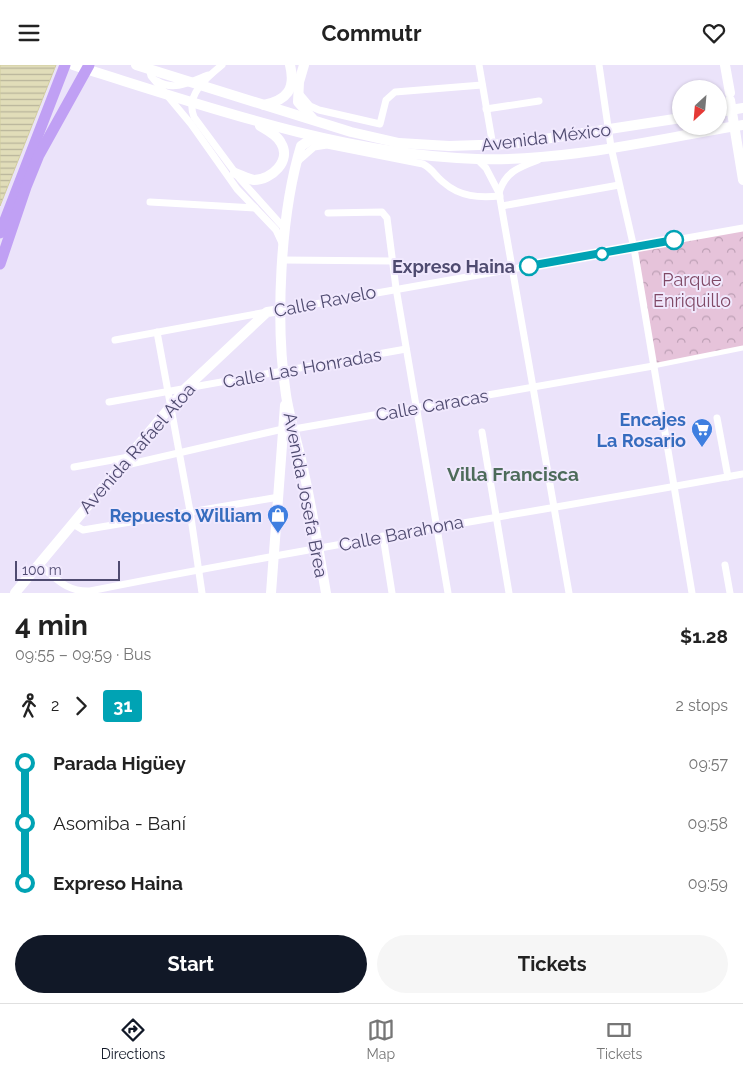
<!DOCTYPE html>
<html lang="en">
<head>
<meta charset="utf-8">
<style>
  body { margin:0; font-family:Raleway,sans-serif; background:#f6f6f6; color:#222; height:100vh; display:flex; flex-direction:column; font-size:19px; white-space:nowrap }
  * { box-sizing:border-box; margin:0 }
  p { font-size:16px; color:#767676 }
  .icon { flex:none; width:28px; height:28px; fill:none; stroke:currentColor; stroke-width:2; stroke-linecap:round; stroke-linejoin:round }
  .map { position:relative; height:528px; overflow:hidden }
  .drawer { display:flex; flex-direction:column; background:#fff; flex:1 }
  .drawer>* { flex:none }
  .badge { padding:0 10px; border-radius:4px; font-size:18px; line-height:32px }
  .needle { width:32px; rotate:206deg }
  .fabs { position:absolute; left:672px; top:15px; display:grid; gap:10px }
  .fabs a { display:grid; place-items:center; width:55px; height:55px; border-radius:50%; background:#fff; box-shadow:0 1px 4px #0004; font-size:25px }
  .scale { position:absolute; left:15px; bottom:12px; width:105px; box-sizing:border-box; padding-left:5px; border:2px solid #4f4b70; border-top:0; font-size:14px; line-height:18px; white-space:nowrap; color:#4f4b70; -webkit-text-stroke:4px #f0e8fd; paint-order:stroke }
  .map>.badge { position:absolute; translate:-50% -50%; box-shadow:0 0 0 2px #fff }
  .legs { display:flex; align-items:center; gap:8px; height:55px; padding:0 15px; font-size:16px }
  .legs p { margin-inline-start:auto }
  .summary { display:flex; align-items:center; justify-content:space-between; height:85px; padding:0 15px }
  h1 { font-size:28px; font-weight:700; line-height:38px }
  .button { display:flex; gap:10px; margin-top:auto; padding:10px 15px }
  .button a { flex:1; height:58px; border-radius:30px; background:#111827; color:#fff; font-size:20px; font-weight:700; line-height:58px; text-align:center }
  .button a+a { background:#f6f6f6; color:#222 }
  ul { padding:0 15px; list-style:none }
  li { display:flex; align-items:center; gap:18px; height:60px; font-size:19px }
  li i { display:grid; place-items:center; width:8px; height:100%; margin:0 6px; background:currentColor }
  li i::after { content:''; width:12px; height:12px; margin:-6px; border:4px solid; border-radius:50%; background:#fff }
  li p { margin-inline-start:auto }
  li:first-child i { background:linear-gradient(#0000 50%,currentColor 0) }
  li:last-child i { background:linear-gradient(currentColor 50%,#0000 0) }
  header { display:flex; justify-content:space-between; align-items:center; height:65px; padding:0 15px; background:#fff; font-size:22px; font-weight:700 }
  .menu { display:flex; justify-content:space-around; align-items:center; height:70px; border-top:1px solid #e0e0e0; background:#fff; font-size:14px; color:#767676 }
  .menu a { display:grid; justify-items:center; gap:2px }
  .menu .on { color:#111827 }
  .map>svg:first-child { display:block }
</style>
</head>
<body>
<header><svg class="icon" aria-label="menu" viewBox="0 0 24 24"><path d="M4 6h16M4 12h16M4 18h16"/></svg>Commutr<svg class="icon" aria-label="heart" viewBox="0 0 24 24"><path d="M12 20l-8-8c-3-5 5-10 8-4 3-6 11-1 8 4z"/></svg></header>
<div class="map">
<svg width="743" height="528" viewBox="0 0 743 528">
  <defs>
    <pattern id="park-crowns" width="20" height="18" patternUnits="userSpaceOnUse" patternTransform="scale(1.25)"><rect width="20" height="18" fill="#e6c3da"/><path d="M2 6a3 3 0 1 1 6 0M12 15a3 3 0 1 1 6 0" fill="none" stroke="#bda0b5"/></pattern>
    <pattern id="water-rules" width="6" height="5" patternUnits="userSpaceOnUse" patternTransform="scale(1.25)"><rect width="6" height="5" fill="#e1ddb9"/><path d="M0 2.5h6" fill="none" stroke="#b9b59b"/></pattern>
  </defs>
  <rect width="100%" height="100%" fill="#ebe3fa"/>
  <path fill="url(#park-crowns)" d="M743 163V283L653 301 634 183Z"/>
  <path fill="url(#water-rules)" stroke="#d2cea0" d="M0 0H56L0 141Z"/>
  <g fill="none" stroke-linecap="round" stroke-linejoin="round">
    <path stroke="#fff" stroke-width="5" d="M653 301 743 283"/>
    <g stroke="#fff" stroke-width="7">
      <path d="M222 0C206 13 185 30 194 52L240 114 285 164"/>
      <path d="M479 0 493 81"/>
      <path d="M599 0 611 82 634 183 692 528"/>
      <path d="M149 3 151 11 191 59 237 124 276 165 282 178"/>
      <path d="M157 16C174 27 192 16 208 10"/>
      <path d="M299 28 310 41 319 45 380 59 386 35 395 27 482 20"/>
      <path d="M486 44 539 36"/>
      <path d="M477 94 486 103 499 128 569 528"/>
      <path d="M298 96 314 82 327 80 423 99C433 104 435 111 443 117 460 132 479 133 500 131"/>
      <path d="M499 128C505 107 519 102 538 95"/>
      <path d="M150 137 255 143"/>
      <path d="M502 141 619 120"/>
      <path d="M328 148 382 147 387 153 396 223 448 528"/>
      <path d="M283 195 392 196"/>
      <path d="M281 245 743 163"/>
      <path d="M157 267 190 446 202 528"/>
      <path d="M115 275 267 247"/>
      <path d="M109 337 406 284"/>
      <path d="M717 353 728 412"/>
      <path d="M482 367 509 528"/>
      <path d="M122 401 283 364H294L653 301"/>
      <path d="M74 402 129 392"/>
      <path d="M73 459 83 465 279 432"/>
      <path d="M383 471 392 528"/>
      <path d="M38 499C56 513 66 527 90 526 307 482 526 449 743 409"/>
      <path d="M725 500 730 528"/>
    </g>
    <g stroke="#fff" stroke-width="10">
      <path d="M73 0C202 40 341 90 477 94 566 97 655 74 743 60"/>
      <path d="M136 0 351 67 399 78 449 81 512 79 681 53"/>
      <path d="M304 0 299 17 298 37 313 54"/>
      <path d="M725 0 730 28"/>
      <path d="M730 35 743 115"/>
      <path d="M264 40C287 35 296 24 290 0"/>
      <path d="M719 47 743 43"/>
      <path d="M322 73 310 75 301 81C280 150 275 258 286 330 290 356 299 382 304 408 313 448 319 488 326 528"/>
      <path d="M235 108C241 110 248 114 254 115 271 115 292 96 281 78 277 70 267 65 260 61"/>
      <path d="M15 528 186 323 267 247 281 245"/>
      <path d="M271 528 285 340"/>
    </g>
    <g stroke="#c0a0f4" stroke-width="11">
      <path d="M0 168 65 0"/>
      <path d="M0 199 26 122 39 90 89 0"/>
    </g>
  </g>
  <g fill="none" stroke-linecap="round" stroke-linejoin="round">
    <g stroke="#fff" stroke-width="11">
      <path id="line-1" d="M529 201 674 175"/>
    </g>
    <use href="#line-1" stroke="#00a3b4" stroke-width="8"/>
  </g>
  <defs>
    <g id="supermarket-pin" transform="scale(1.125)"><path d="M0 17L-7.5 6A9.5 9.5 0 1 1 7.5 6Z" fill="#3f7fe0" stroke="#f0e8fd"/><path d="M-6-5.5h2.5l.6 2H6L4.5 2H-2.5L-4.4-4H-6ZM-1.5 3.2a1.3 1.3 0 1 0 .1 0ZM3 3.2a1.3 1.3 0 1 0 .1 0Z" fill="#fff"/></g>
    <g id="shop-pin" transform="scale(1.125)"><path d="M0 17L-7.5 6A9.5 9.5 0 1 1 7.5 6Z" fill="#3f7fe0" stroke="#f0e8fd"/><path d="M-5-2.5h2.3a2.7 3.5 0 0 1 5.4 0H5L5.5 6h-11ZM-1.5-2.5h3a1.5 2.3 0 0 0-3 0Z" fill="#fff"/></g>
  </defs>
  <g fill-rule="evenodd">
    <use href="#supermarket-pin" x="702" y="364"/>
    <use href="#shop-pin" x="278" y="450"/>
  </g>
  <g fill="#fff" stroke="#00a3b4" stroke-width="2.5">
    <circle cx="674" cy="175" r="9"/>
    <circle cx="602" cy="189" r="6"/>
    <circle cx="529" cy="201" r="9"/>
  </g>
  <g text-anchor="middle" dominant-baseline="central" stroke-width="4" stroke-linejoin="round" paint-order="stroke">
    <g font-size="18" fill="#4f4b70" stroke="#f0e8fd">
      <text transform="translate(546 72) rotate(-7)">Avenida México</text>
      <text transform="translate(325 236) rotate(-11)">Calle Ravelo</text>
      <text transform="translate(302 303) rotate(-10)">Calle Las Honradas</text>
      <text transform="translate(432 340) rotate(-10)">Calle Caracas</text>
      <text transform="translate(137 383) rotate(-49)">Avenida Rafael Atoa</text>
      <text transform="translate(306 430) rotate(79)">Avenida Josefa Brea</text>
      <text transform="translate(401 468) rotate(-11)">Calle Barahona</text>
    </g>
    <g font-size="18" font-weight="bold" fill="#4f4b70" stroke="#f0e8fd" text-anchor="end">
      <text x="515" y="201">Expreso Haina</text>
    </g>
    <g font-size="18" fill="#804a67" stroke="#f0e8fd">
      <text x="692" y="214">Parque<tspan x="692" dy="21">Enriquillo</tspan></text>
    </g>
    <g font-size="18" font-weight="bold" fill="#366cbe" stroke="#f0e8fd" text-anchor="end">
      <text x="686" y="354">Encajes<tspan x="686" dy="21">La Rosario</tspan></text>
      <text x="262" y="450">Repuesto William</text>
    </g>
    <g font-size="19" font-weight="bold" fill="#4d6b5a" stroke="#f0e8fd">
      <text x="513" y="409">Villa Francisca</text>
    </g>
  </g>
</svg>
<div class="fabs">
<a><svg class="needle" viewBox="-14 -14 28 28"><path d="M0-13l5 13h-10z" fill="#e53935"/><path d="M0 13l5-13h-10z" fill="#767676"/></svg></a>
</div>
<div class="scale">100 m</div>
</div>
<section class="drawer">
<div class="summary"><div><h1>4 min</h1><p>09:55 – 09:59 · Bus</p></div><b>$1.28</b></div>
<div class="legs"><svg class="icon" aria-label="walk" viewBox="0 0 24 24"><circle cx="13" cy="4" r="2"/><path d="M13 8l-2 6 4 7M11 14l-3 7M7 12l3-4h3l4 4"/></svg>2<svg class="icon" aria-label="forward" viewBox="0 0 24 24"><path d="M9 5l7 7-7 7"/></svg><b class="badge" style="background:#00a3b4;color:#fff">31</b><p>2 stops</p></div>
<ul>
<li><i style="color:#00a3b4"></i><b>Parada Higüey</b><p>09:57</p></li>
<li><i style="color:#00a3b4"></i><span>Asomiba - Baní</span><p>09:58</p></li>
<li><i style="color:#00a3b4"></i><b>Expreso Haina</b><p>09:59</p></li>
</ul>
<div class="button"><a>Start</a><a>Tickets</a></div>
</section>
<nav class="menu">
<a class="on"><svg class="icon" aria-label="directions" viewBox="0 0 24 24"><path d="M12 3l9 9-9 9-9-9zM9 14v-3h6M13 9l2 2-2 2"/></svg>Directions</a>
<a><svg class="icon" aria-label="map" viewBox="0 0 24 24"><path d="M3 6l6-2 6 2 6-2v14l-6 2-6-2-6 2zM9 4v14M15 6v14"/></svg>Map</a>
<a><svg class="icon" aria-label="tickets" viewBox="0 0 24 24"><path d="M3 7h18v10H3zM15 7v10"/></svg>Tickets</a>
</nav>
</body>
</html>
